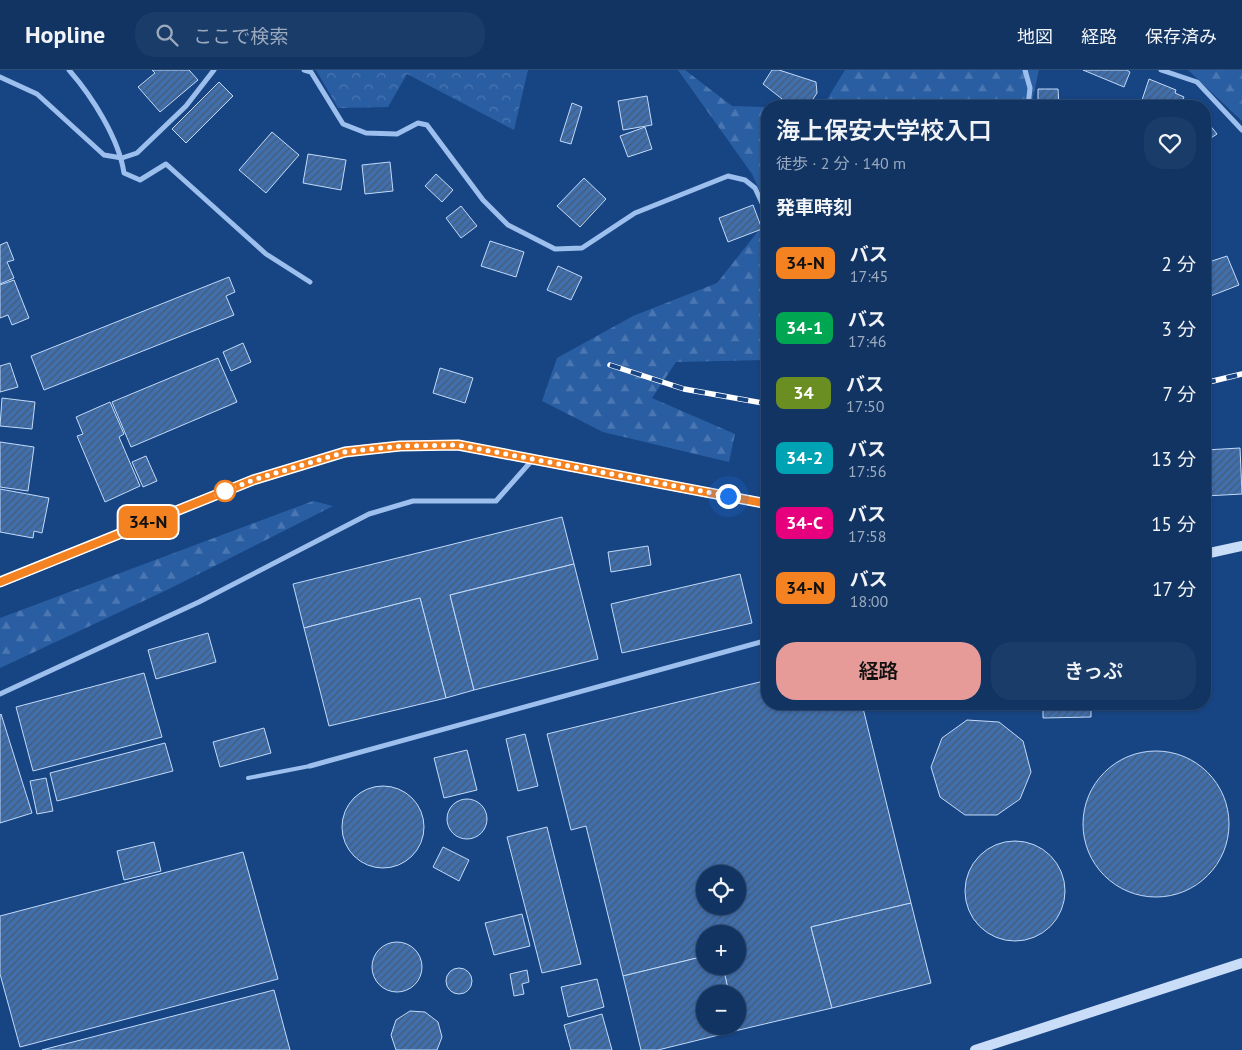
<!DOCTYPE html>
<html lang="ja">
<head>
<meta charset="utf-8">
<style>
  body { margin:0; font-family:"PT Sans","Noto Sans JP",sans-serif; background:#1a3c69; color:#f1f3f6; height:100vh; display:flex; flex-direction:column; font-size:19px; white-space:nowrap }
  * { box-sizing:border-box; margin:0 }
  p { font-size:16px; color:#9caabe }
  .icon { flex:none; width:28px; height:28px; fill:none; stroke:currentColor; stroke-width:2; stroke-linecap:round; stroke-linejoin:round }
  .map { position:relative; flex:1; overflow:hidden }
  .details { position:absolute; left:761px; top:30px; width:450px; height:610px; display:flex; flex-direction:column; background:#113463; border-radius:20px; box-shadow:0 1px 4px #0004,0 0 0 1px #304f78 }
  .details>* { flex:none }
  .badge { padding:0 10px; border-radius:8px; font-size:18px; line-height:32px }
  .fabs { position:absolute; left:696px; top:795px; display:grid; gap:10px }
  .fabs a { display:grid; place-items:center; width:50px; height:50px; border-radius:50%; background:#113463; box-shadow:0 1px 4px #0004,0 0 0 1px #304f78; font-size:25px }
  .you { position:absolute; width:25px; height:25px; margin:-12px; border:4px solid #fff; border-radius:50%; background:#1a73e8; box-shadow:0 0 0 8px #1a73e833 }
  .map>.badge { position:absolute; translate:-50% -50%; box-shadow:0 0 0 2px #fff }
  h2 { padding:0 15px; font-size:19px; line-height:45px }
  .round { display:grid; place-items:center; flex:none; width:52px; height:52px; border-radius:20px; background:#1a3c69 }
  .headline { display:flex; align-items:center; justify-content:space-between; height:85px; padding:0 15px }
  h1 { font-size:24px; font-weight:600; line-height:38px }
  .primary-button { display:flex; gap:10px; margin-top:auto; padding:10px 15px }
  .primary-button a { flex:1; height:58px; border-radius:20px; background:#e69b98; color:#111; font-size:20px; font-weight:600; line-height:58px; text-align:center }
  .primary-button a+a { background:#1a3c69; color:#f1f3f6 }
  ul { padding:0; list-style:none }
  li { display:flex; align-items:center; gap:15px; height:65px; padding:0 15px }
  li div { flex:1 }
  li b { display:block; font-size:19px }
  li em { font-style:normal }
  li .badge { min-width:55px; font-weight:700; text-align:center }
  header { display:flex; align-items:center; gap:30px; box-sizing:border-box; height:70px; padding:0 25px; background:#113463; border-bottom:1px solid #304f78 }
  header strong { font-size:24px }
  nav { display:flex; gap:28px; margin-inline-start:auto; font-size:18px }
  .search { width:350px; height:45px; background:#1a3c69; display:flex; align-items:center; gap:12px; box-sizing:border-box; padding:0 18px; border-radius:20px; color:#9caabe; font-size:19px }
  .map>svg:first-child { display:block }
</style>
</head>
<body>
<header>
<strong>Hopline</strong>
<div class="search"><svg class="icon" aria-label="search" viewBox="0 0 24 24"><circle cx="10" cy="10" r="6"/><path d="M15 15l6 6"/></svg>ここで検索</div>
<nav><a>地図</a><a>経路</a><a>保存済み</a></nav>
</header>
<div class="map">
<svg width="1242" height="980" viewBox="0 0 1242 980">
  <defs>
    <pattern id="forest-firs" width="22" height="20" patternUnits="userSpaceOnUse" patternTransform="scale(1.25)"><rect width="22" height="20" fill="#2a5ea3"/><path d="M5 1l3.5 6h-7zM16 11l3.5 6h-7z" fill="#4a76b1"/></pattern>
    <pattern id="park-crowns" width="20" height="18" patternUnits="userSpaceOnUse" patternTransform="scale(1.25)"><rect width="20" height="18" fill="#2a5ea3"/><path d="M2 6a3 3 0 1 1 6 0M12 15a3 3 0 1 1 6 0" fill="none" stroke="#4a76b1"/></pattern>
    <pattern id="building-hatch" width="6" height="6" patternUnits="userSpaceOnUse" patternTransform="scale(1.25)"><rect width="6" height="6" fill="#406fae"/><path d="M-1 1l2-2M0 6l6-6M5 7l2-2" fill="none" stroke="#475a73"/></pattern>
  </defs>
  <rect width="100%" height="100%" fill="#174584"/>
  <g fill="url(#forest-firs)">
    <path d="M678 0H685L732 36 767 37V136L752 104Z"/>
    <path d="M845 0H1039L1031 36H823Z"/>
    <path d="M1188 0H1242V51Z"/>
    <path d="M767 150V290L676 292 652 328 735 364 729 392 603 362 542 331 557 288 633 246 717 213Z"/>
    <path d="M313 431 333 436 169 519 0 598V548Z"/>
  </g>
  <path fill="url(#park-crowns)" d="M316 0H528L514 60 407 4 388 37 338 38Z"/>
  <g fill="url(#building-hatch)" stroke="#c1daf9" fill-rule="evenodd">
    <path d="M152 0H189L198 10 160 42 138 17 155 3Z"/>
    <path d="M772 0H779L816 12 817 23 811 32 807 36H791L763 14Z"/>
    <path d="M1083 0H1127L1130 2 1124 17Z"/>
    <path d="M1149 9 1176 20 1175 23 1184 27 1180 36H1160L1142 30Z"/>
    <path d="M219 12 233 26 186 73 172 59Z"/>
    <path d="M1038 19H1058L1059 36H1038Z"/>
    <path d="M647 26 652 55 623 60 618 31Z"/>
    <path d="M572 33 582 37 571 74 560 71Z"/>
    <path d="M1205 49 1217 64 1205 72Z"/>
    <path d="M645 57 652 79 628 87 620 66Z"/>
    <path d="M272 62 299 85 266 123 239 100Z"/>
    <path d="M308 84 346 90 341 120 303 113Z"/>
    <path d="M390 92 393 121 365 124 362 95Z"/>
    <path d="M436 104 453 120 442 132 425 116Z"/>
    <path d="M584 108 606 129 580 157 557 136Z"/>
    <path d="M753 135 762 159 728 172 719 148Z"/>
    <path d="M461 136 477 156 461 168 446 148Z"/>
    <path d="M490 171 524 182 516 207 481 196Z"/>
    <path d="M7 172 14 190 7 192 14 208 0 214V175Z"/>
    <path d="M1227 186 1239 215 1208 227 1205 221 1206 193Z"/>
    <path d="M558 196 582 207 571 230 547 220Z"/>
    <path d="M229 207 235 222 226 226 234 245 44 320 31 286Z"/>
    <path d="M14 210 29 248 12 255 8 245 0 248V215Z"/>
    <path d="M243 273 251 292 231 301 223 282Z"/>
    <path d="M218 288 237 332 131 377 112 332Z"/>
    <path d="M10 293 18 317 0 322V296Z"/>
    <path d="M440 298 473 308 465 333 433 323Z"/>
    <path d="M2 328 35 332 32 359 0 356Z"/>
    <path d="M110 332 124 364 119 367 140 416 105 432 77 366 83 364 76 347Z"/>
    <path d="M767 361H768V391L763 390Z"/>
    <path d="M0 372 34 377 28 421 0 417Z"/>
    <path d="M1240 378 1242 424 1205 426V380Z"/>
    <path d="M146 386 157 411 143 417 132 392Z"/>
    <path d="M0 419 49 428 42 463 34 461 33 468 0 462Z"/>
    <path d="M562 447 574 494 450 525 474 620 446 628 420 528 304 558 293 514Z"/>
    <path d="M648 476 651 495 611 502 608 482Z"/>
    <path d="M574 494 598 589 474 620 450 525Z"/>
    <path d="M740 504 752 553 622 583 611 534Z"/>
    <path d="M420 528 446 628 329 656 304 558Z"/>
    <path d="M208 563 216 592 156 609 148 580Z"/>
    <path d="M144 603 162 667 33 701 16 637Z"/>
    <path d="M768 610V634H862L911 833 811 857 832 938 739 960 738 924H729L723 896H738V864H705V886L623 906 586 756 571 760 547 664ZM705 804H738V836H705Z"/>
    <path d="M1043 634H1091V647L1043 648Z"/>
    <path d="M1 644 32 743 0 753V645Z"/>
    <path d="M967 650 999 652 1023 671 1031 702 1020 729 997 745H965L940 727 931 697 942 668Z"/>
    <path d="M264 658 271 683 220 697 213 672Z"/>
    <path d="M525 664 538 716 518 721 506 669Z"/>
    <path d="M165 673 173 701 57 731 50 703Z"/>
    <path d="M467 680 477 720 444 728 434 688Z"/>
    <circle cx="1156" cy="754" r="73"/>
    <path d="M46 708 53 741 37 744 30 711Z"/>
    <circle cx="383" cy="757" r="41"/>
    <circle cx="467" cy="749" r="20"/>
    <path d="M547 757 581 894 542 903 507 767Z"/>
    <circle cx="1015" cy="821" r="50"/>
    <path d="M154 772 161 801 124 810 117 781Z"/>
    <path d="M443 777 469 790 459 811 433 797Z"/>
    <path d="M243 782 278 909 20 977 0 904V846Z"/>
    <path d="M911 833 931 913 832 938 811 857Z"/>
    <path d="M522 844 530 876 494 885 485 853Z"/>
    <circle cx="397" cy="897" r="25"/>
    <path d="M705 886V896H723L729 924H705V956H738L739 960 658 980H641L623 906Z"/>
    <circle cx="459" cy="911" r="13"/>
    <path d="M527 900 529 912 522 914 524 924 514 926 510 904Z"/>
    <path d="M597 909 604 937 568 947 561 917Z"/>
    <path d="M274 920 290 980H42Z"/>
    <path d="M410 941 425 942 438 952 442 967 437 980H396L391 965 396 950Z"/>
    <path d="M602 944 612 980H571L564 955Z"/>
  </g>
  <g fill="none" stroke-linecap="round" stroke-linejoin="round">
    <path stroke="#9cbfed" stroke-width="4" d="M248 708 310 696"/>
    <g stroke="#9cbfed" stroke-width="5">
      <path d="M69 0C92 26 119 69 124 103L140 110 166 94 266 184 310 212"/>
      <path d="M304 0 311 2 343 54 366 63 397 64 418 53 427 55 483 130 508 155 555 179 582 178 635 143 728 106 745 110 755 118 768 146"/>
      <path d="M1025 0 1030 18 1028 36"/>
      <path d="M1161 0 1197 12 1242 60"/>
      <path d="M0 7 37 24 104 85 122 88 137 83 186 36 214 0"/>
      <path d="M0 624 199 532 369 444 413 431H496L534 388"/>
      <path d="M310 696 768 570"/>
    </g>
    <g stroke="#c9ddf9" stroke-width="10">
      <path d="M1205 484 1242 476"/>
      <path d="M0 512 253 410 345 382 400 376 458 375 768 434"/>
      <path d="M975 980 1242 893"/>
    </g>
    <g stroke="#fff" stroke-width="5.5">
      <g id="rail">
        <path d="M610 295 684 319 768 334"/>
        <path d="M1205 313 1242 304"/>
      </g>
    </g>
    <use href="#rail" stroke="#174584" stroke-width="4" stroke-dasharray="11" stroke-linecap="butt"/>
  </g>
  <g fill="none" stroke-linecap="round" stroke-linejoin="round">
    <g stroke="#fff" stroke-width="11">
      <path id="line" d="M0 512 253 410 345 382 400 376 458 375 768 434"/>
    </g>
    <use href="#line" stroke="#f58220" stroke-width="8"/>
    <path stroke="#fff" stroke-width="5" stroke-dasharray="0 9" d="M225 421 217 425 253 410 345 382 400 376 458 375 728 426"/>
  </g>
  <circle fill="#fff" stroke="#f58220" stroke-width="2.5" cx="225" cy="421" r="10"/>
</svg>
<div class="fabs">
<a><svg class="icon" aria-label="locate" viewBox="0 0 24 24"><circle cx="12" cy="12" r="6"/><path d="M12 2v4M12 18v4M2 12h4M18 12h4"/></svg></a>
<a>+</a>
<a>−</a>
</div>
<div class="you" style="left:728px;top:426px"></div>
<b class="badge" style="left:148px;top:452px;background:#f58220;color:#111">34-N</b>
<section class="details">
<div class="headline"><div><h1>海上保安大学校入口</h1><p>徒歩 · 2 分 · 140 m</p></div><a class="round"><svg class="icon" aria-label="heart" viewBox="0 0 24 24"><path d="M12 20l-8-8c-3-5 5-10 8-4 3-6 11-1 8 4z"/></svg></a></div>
<h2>発車時刻</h2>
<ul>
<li><span class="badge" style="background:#f58220;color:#111">34-N</span><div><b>バス</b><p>17:45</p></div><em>2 分</em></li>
<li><span class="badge" style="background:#00a651;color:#fff">34-1</span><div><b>バス</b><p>17:46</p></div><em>3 分</em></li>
<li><span class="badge" style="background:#6b8e23;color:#fff">34</span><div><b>バス</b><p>17:50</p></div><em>7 分</em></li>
<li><span class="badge" style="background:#00a3b4;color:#fff">34-2</span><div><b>バス</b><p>17:56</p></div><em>13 分</em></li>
<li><span class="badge" style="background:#e6007e;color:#fff">34-C</span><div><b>バス</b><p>17:58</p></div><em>15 分</em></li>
<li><span class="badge" style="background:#f58220;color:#111">34-N</span><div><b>バス</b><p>18:00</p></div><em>17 分</em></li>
</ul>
<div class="primary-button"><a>経路</a><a>きっぷ</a></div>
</section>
</div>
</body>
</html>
